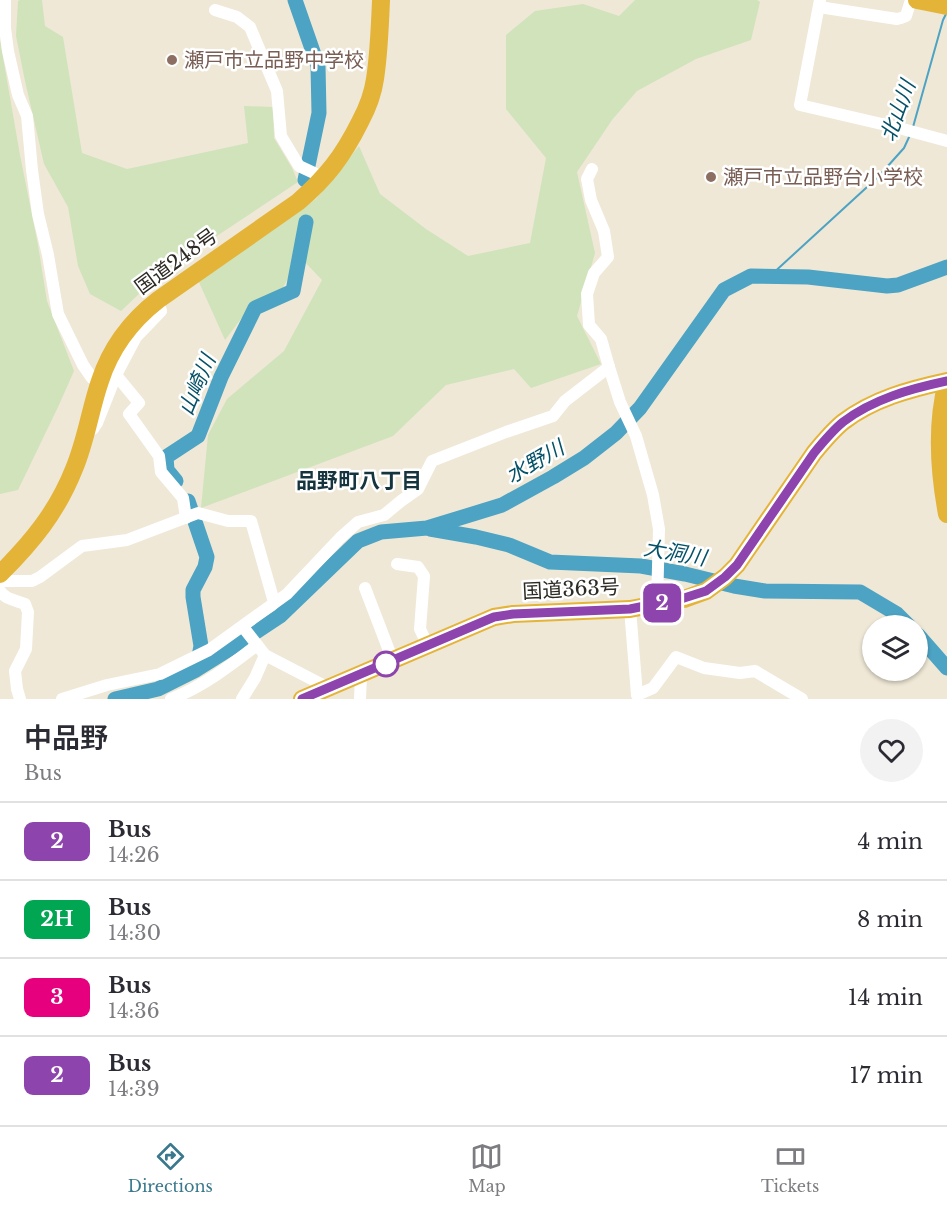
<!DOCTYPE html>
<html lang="en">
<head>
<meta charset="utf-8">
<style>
  body { margin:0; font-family:"Libre Baskerville","Noto Sans JP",serif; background:#f2f2f3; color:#2b2b33; height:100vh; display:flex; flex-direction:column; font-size:22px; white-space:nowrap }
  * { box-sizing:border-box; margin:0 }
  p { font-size:20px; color:#7c7c81 }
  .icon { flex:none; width:33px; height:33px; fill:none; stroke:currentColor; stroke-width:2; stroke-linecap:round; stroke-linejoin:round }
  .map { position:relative; height:699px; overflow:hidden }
  .panel { display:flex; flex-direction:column; background:#fff; flex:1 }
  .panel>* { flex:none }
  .badge { padding:0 12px; border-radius:9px; font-size:21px; line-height:39px }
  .tools { position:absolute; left:862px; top:615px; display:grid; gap:12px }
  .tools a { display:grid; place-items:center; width:66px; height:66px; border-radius:50%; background:#fff; box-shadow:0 2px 4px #0004; font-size:30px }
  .map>.badge { position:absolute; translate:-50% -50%; box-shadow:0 0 0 3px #fff }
  .round { display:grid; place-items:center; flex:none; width:63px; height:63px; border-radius:32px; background:#f2f2f3 }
  .head { display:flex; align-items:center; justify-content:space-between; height:102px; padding:0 24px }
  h1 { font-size:28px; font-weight:600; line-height:45px }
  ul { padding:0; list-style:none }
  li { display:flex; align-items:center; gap:18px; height:78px; padding:0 24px; border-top:2px solid #e1e1e2 }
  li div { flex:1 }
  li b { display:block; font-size:22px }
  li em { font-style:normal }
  li .badge { min-width:66px; font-weight:700; text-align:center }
  .tabs { display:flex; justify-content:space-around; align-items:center; height:84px; border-top:2px solid #e1e1e2; background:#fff; font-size:16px; color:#7c7c81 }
  .tabs a { display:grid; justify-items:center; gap:3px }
  .tabs .selected { color:#39788d }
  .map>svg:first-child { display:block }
</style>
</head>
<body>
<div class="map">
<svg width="947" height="699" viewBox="0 0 947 699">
  <rect width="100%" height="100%" fill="#efe8d7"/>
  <g fill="#d0e3bb">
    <path d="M20 0H42L45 26 63 37 82 153 127 169 248 143 244 106 273 107 274 138 292 168 298 182 161 273 121 311 90 294 78 266 68 207 44 164 25 81 16 36 18 1Z"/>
    <path d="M635 0H757L760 2 751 40 696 59 637 91 612 120 577 172 595 253 577 316 601 364 531 388 514 369 446 385 393 436 201 508 208 435 227 399 284 351 322 280 300 257 281 291 250 307 225 340 198 280 316 199 359 146 380 194 426 229 468 256 530 243 546 158 506 109V35L535 11 583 4 619 16Z"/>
    <path d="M0 40 20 155 38 245 47 301 74 371 58 407 18 490 0 494Z"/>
  </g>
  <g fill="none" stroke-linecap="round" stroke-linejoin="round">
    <g stroke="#4ca3c3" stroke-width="2">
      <path d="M913 127 943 20 946 14"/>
      <path d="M770 276 878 177 904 148 910 135"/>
    </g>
    <g stroke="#4ca3c3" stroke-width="15">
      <path d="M295 0 318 66 319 113 305 180"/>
      <path d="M176 481 167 470 166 457 198 436 221 377 255 308 293 291 306 222"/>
      <path d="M188 501 207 557 205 567 193 590V597L201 646 197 667"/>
      <path d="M430 529 476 537 509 545 550 562 641 566 685 574 734 586 765 591 860 592 897 614 909 626"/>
      <path d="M918 635 947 668"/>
      <path d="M115 699 158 689 196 670 244 640 280 616 358 541 381 532 427 528 502 505 553 477 584 458 616 433 640 408 724 290 751 276 808 277 887 286 898 285 947 267"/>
    </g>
    <g stroke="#fff" stroke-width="12">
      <path d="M5 0V28L8 51 18 95 27 116 32 170 38 214 48 255 58 314 83 365 92 378 100 380"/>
      <path d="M820 0 800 105 899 128 947 141"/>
      <path d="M819 7 897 19 901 18 906 16 911 0"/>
      <path d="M215 10 237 17 250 27 277 91 281 136 299 166 314 173 322 179"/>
      <path d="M592 169 587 179 591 200 604 231 608 257 594 273 587 294 589 325 601 339 609 367"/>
      <path d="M116 375 139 403 129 414 159 456 161 472 183 498 186 518"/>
      <path d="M88 430 93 429 97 423 116 375 136 337 161 311 158 300"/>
      <path d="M397 564 418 567 424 576 420 629 428 646"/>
      <path d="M0 577 4 581H32L40 577 82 546 127 540 198 513 228 521H251L274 602"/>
      <path d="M365 588 393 661"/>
      <path d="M0 591C6 600 16 600 25 604L28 612 26 649 15 671 17 689 20 699"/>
      <path d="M630 609 637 695 653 688 676 657 704 668 740 673 755 671 802 699"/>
      <path d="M243 627 265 655 321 684 326 689"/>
      <path d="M62 699 107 685 160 674 209 650 287 594 340 538 358 522 384 515 401 501 418 489 432 461 506 432 553 416 565 401 609 367 620 402 636 436 653 495 659 529 657 604"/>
      <path d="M171 699C202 687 230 666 257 645"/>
      <path d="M242 699 255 678 265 655"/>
      <path d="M360 699 361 675"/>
    </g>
    <g stroke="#e4b439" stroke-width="18">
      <path d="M917 0 947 6"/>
      <path d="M947 382C936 424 939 471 947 514"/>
      <path d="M0 574C32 542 57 512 74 469 86 441 90 410 100 381 111 347 131 321 158 300L298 202C327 177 343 156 360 122 367 109 373 93 375 79 379 53 380 26 381 0"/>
      <path d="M302 699 494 617 513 614 630 609 684 599 706 591 725 577 737 565 814 453C823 442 832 431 843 422 873 399 910 389 947 381"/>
    </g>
  </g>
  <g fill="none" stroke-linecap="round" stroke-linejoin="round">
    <g stroke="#fff" stroke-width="14">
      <path id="line" d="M302 699 494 617 513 614 630 609 684 598 706 591 725 577 737 565 814 453C823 442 832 431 843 422 873 399 910 389 947 381"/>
    </g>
    <use href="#line" stroke="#8e44ad" stroke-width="9"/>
  </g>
  <g fill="#8d6e63" stroke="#fff" stroke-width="2">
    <circle cx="172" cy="60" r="6"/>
    <circle cx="711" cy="177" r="6"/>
  </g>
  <circle fill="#fff" stroke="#8e44ad" stroke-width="3" cx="386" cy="664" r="12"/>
  <g text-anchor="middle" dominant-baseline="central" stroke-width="5" stroke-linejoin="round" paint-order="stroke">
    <g font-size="20" fill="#785e54" stroke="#fff" text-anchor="start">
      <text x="184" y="60">瀬戸市立品野中学校</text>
      <text x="723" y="177">瀬戸市立品野台小学校</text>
    </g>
    <g font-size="20" fill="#2d2a24" stroke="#fff">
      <text transform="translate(176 261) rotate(-36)">国道248号</text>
      <text transform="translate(571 589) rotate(-3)">国道363号</text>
    </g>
    <g font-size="21" font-style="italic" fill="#055168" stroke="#fff">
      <text transform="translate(898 111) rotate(-70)">北山川</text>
      <text transform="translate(197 385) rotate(-67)">山崎川</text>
      <text transform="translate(535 462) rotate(-30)">水野川</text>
      <text transform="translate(675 553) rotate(10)">大洞川</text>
    </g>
    <g font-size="21" font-weight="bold" fill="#16343e" stroke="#fff">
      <text x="359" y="481">品野町八丁目</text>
    </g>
  </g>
</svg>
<div class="tools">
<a><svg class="icon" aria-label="layers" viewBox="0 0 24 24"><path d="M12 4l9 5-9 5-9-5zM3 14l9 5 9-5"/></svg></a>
</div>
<b class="badge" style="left:662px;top:603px;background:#8e44ad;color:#fff">2</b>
</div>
<section class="panel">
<div class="head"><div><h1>中品野</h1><p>Bus</p></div><a class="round"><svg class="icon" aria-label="heart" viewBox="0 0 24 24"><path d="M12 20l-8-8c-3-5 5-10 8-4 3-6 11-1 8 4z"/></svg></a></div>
<ul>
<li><span class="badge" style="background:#8e44ad;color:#fff">2</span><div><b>Bus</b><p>14:26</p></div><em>4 min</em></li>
<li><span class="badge" style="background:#00a651;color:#fff">2H</span><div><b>Bus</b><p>14:30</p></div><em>8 min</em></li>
<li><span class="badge" style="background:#e6007e;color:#fff">3</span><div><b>Bus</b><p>14:36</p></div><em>14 min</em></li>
<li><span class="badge" style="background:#8e44ad;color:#fff">2</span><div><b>Bus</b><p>14:39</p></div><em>17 min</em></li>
</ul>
</section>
<nav class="tabs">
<a class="selected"><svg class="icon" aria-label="directions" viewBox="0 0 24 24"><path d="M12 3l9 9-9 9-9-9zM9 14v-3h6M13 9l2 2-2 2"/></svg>Directions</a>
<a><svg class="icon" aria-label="map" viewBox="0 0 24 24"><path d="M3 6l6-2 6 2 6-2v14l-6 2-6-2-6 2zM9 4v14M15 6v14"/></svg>Map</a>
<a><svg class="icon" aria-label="tickets" viewBox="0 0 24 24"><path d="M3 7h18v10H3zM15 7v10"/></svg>Tickets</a>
</nav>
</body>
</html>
